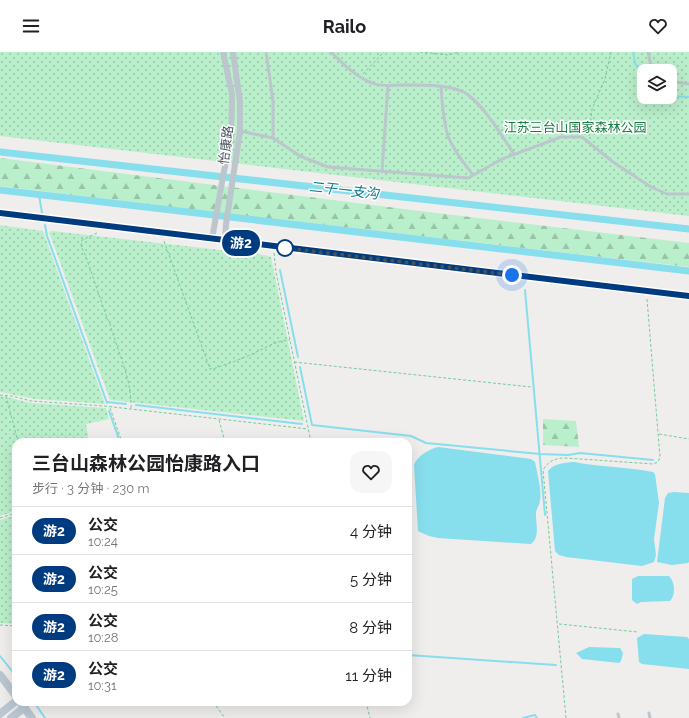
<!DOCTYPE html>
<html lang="zh">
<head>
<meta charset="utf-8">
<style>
  body { margin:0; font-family:Raleway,"Noto Sans SC",sans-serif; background:#f6f6f6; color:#202124; height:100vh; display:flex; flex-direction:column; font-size:15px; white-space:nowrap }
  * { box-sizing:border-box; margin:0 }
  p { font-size:13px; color:#757577 }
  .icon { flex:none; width:22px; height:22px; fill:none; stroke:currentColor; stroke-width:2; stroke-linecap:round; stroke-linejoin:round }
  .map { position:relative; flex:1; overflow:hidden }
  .details { position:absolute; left:12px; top:386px; width:400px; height:268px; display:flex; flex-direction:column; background:#fff; border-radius:12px; box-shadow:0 4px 16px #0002 }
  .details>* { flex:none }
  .badge { padding:0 8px; border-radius:13px; font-size:14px; line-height:26px }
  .fabs { position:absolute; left:637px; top:12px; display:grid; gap:8px }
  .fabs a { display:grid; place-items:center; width:40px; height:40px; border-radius:8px; background:#fff; box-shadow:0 4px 16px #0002; font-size:20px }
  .you { position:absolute; width:20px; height:20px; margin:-10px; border:3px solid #fff; border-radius:50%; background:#1a73e8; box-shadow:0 0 0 6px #1a73e833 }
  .map>.badge { position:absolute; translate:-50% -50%; box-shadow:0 0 0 2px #fff }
  .round { display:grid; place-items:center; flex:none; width:42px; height:42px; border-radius:12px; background:#f6f6f6 }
  .overview { display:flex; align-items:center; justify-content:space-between; height:68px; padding:0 20px }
  h1 { font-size:19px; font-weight:700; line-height:30px }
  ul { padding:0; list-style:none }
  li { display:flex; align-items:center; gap:12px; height:48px; padding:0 20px; border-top:1px solid #e0e0e0 }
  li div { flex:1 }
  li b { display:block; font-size:15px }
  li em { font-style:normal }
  li .badge { min-width:44px; font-weight:700; text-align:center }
  header { display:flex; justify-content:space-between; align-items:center; height:52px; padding:0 20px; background:#fff; font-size:18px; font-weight:700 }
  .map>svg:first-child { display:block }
</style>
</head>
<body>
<header><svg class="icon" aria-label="menu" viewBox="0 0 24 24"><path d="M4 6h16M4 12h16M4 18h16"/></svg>Railo<svg class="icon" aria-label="heart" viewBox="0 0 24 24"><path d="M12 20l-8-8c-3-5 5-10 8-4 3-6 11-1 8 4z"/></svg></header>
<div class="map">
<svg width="689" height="666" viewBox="0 0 689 666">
  <defs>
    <pattern id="forest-firs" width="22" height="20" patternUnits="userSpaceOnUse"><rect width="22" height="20" fill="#baefcb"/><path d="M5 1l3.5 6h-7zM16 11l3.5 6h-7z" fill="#99c4a8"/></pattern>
    <pattern id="park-dots" width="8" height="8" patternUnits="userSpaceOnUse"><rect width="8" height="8" fill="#baefcb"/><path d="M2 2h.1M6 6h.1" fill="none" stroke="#99c4a8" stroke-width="1.8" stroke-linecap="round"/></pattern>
  </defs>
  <rect width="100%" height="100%" fill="#f0eded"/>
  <g fill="url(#forest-firs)">
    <path d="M0 106 412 158 689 191V215L186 157 0 134Z"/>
    <path d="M543 367 576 369 579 395 543 393Z"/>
  </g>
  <g fill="url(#park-dots)" fill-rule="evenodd">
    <path d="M0 0H689V164L0 84ZM644 19H670V45H644Z"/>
    <path d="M0 173 43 179 105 352 35 347 0 340Z"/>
    <path d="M52 179 264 203 271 205 304 369 110 348 49 180Z"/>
    <path d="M0 344C11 345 21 349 31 351L106 356 109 367 86 372 89 390H16V459L0 464Z"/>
    <path d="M16 463V572L0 571V468Z"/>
  </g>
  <g fill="#87deec">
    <path d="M438 395 531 407 535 410C537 420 542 439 540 448 540 452 537 456 536 460 535 470 541 484 531 492L438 486 429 484 418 479 414 413C417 404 429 397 438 395Z"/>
    <path d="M574 410C600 415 627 415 653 420L655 422 659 451 654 487 656 503 654 510 642 514 566 505 559 503 555 499 548 419C555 411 563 411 574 410Z"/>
    <path d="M674 440 689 441V510L688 511 672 513 657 510 665 446 668 441Z"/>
    <path d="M638 524H669C675 530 676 543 670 549L641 550 637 552 632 548V527Z"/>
    <path d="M644 582 687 585 689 587V617L642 612 639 610 637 586Z"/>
    <path d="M589 595 620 596 623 601 621 609 619 611 582 607 576 601Z"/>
  </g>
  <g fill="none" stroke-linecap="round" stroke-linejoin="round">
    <g stroke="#87deec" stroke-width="2">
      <path d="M633 0 635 11 644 26"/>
      <path d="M670 44 689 45"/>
      <path d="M39 143 42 161"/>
      <path d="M45 173 47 184 107 351"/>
      <path d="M280 218 298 305"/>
      <path d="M525 238 545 463"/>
      <path d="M300 315 312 373 411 384 426 391 540 402 568 403 580 401 653 408"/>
      <path d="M107 350 126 352"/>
      <path d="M136 353 302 372"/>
      <path d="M109 359 120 390"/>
      <path d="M408 603 556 613"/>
      <path d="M0 604 16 624"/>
      <path d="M34 650 45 666"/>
      <path d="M523 666 535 663 537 666"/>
    </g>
    <g stroke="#87deec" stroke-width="7">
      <path d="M0 100 689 177"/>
      <path d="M0 138 689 219"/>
    </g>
    <g stroke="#72cd9a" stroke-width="1" stroke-dasharray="3 2" stroke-linecap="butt">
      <path d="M420 0 449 3 459 0"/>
      <path d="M363 22 384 0"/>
      <path d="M589 84 592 57 605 27 611 0"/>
      <path d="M97 181 82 188 81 194 86 205 107 266 110 272C118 301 132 327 131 357"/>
      <path d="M164 189 210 317H213C226 312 240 308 252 302 264 297 276 288 290 288"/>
      <path d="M274 201 276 220 311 390"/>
      <path d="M294 310 531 335"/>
      <path d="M0 343 12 344 31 349 104 354 308 377"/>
      <path d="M6 344 18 390"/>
      <path d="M110 356 122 390"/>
      <path d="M219 368 225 390"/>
      <path d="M659 382 689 387"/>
      <path d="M0 466 16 461"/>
      <path d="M559 572 638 580"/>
      <path d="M0 573 16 574"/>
      <path d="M213 650 225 666"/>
      <path d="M366 650 370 666"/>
      <path d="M566 666 543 418C549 408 556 406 566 406L653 412 658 410 660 405 647 247"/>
    </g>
    <g stroke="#bbc6cd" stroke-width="3">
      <path d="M266 0 273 49V86"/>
      <path d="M331 0C343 12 355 24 372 31 381 35 391 33 402 33 420 33 452 32 467 42 486 56 501 83 514 102"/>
      <path d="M648 0 651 14 656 19"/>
      <path d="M670 29 689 32"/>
      <path d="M441 34C442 51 443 68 448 84 453 98 464 111 473 123"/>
      <path d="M240 79 273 86 300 104 328 115 468 126 502 107 561 85H582L613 110 651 135 667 142H689"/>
      <path d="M382 119 388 34"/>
      <path d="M649 661 650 666"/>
      <path d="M618 662 619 666"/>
    </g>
    <g stroke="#bbc6cd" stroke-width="6">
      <path d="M212 187 224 119 231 88 232 42 223 0"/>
      <path d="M225 189 226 172 240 79V50L233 0"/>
    </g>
    <g stroke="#bac7d2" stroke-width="8">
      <path d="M0 161 689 244"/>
      <path d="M0 623 16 644"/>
      <path d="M20 650 32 666"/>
      <path d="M0 662 16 649"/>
      <path d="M11 666 25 655"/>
    </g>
  </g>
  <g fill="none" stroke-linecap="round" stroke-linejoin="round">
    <g stroke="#fff" stroke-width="9">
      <path id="line" d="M0 161 689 244"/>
    </g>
    <use href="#line" stroke="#003b80" stroke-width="6"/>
    <path stroke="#45525b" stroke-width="4" stroke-dasharray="0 7.2" d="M285 196 512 223"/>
  </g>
  <circle fill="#fff" stroke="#003b80" stroke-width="2" cx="285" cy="196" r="8"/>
  <g text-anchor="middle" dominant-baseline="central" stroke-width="3" stroke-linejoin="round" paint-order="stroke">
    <g font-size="13" fill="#167c42" stroke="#fff">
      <text x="575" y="75">江苏三台山国家森林公园</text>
    </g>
    <g font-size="13" fill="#45525b" stroke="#fff">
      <text transform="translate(226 93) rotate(-83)">怡康路</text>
    </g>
    <g font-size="14" font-style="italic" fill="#0c7e91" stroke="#fff">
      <text transform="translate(344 138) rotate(6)">二干一支沟</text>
    </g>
  </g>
</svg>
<div class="fabs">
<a><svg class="icon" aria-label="layers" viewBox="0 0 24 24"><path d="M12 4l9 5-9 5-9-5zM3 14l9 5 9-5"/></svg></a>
</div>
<div class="you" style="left:512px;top:223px"></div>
<b class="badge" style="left:241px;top:191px;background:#003b80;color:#fff">游2</b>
<section class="details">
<div class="overview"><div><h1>三台山森林公园怡康路入口</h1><p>步行 · 3 分钟 · 230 m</p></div><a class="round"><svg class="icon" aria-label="heart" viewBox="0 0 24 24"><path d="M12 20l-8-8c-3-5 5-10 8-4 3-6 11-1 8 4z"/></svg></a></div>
<ul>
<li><span class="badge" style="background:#003b80;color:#fff">游2</span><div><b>公交</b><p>10:24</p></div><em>4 分钟</em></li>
<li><span class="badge" style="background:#003b80;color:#fff">游2</span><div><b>公交</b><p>10:25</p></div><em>5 分钟</em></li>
<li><span class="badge" style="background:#003b80;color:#fff">游2</span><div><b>公交</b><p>10:28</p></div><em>8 分钟</em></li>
<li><span class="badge" style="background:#003b80;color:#fff">游2</span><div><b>公交</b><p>10:31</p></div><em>11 分钟</em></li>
</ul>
</section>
</div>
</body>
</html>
